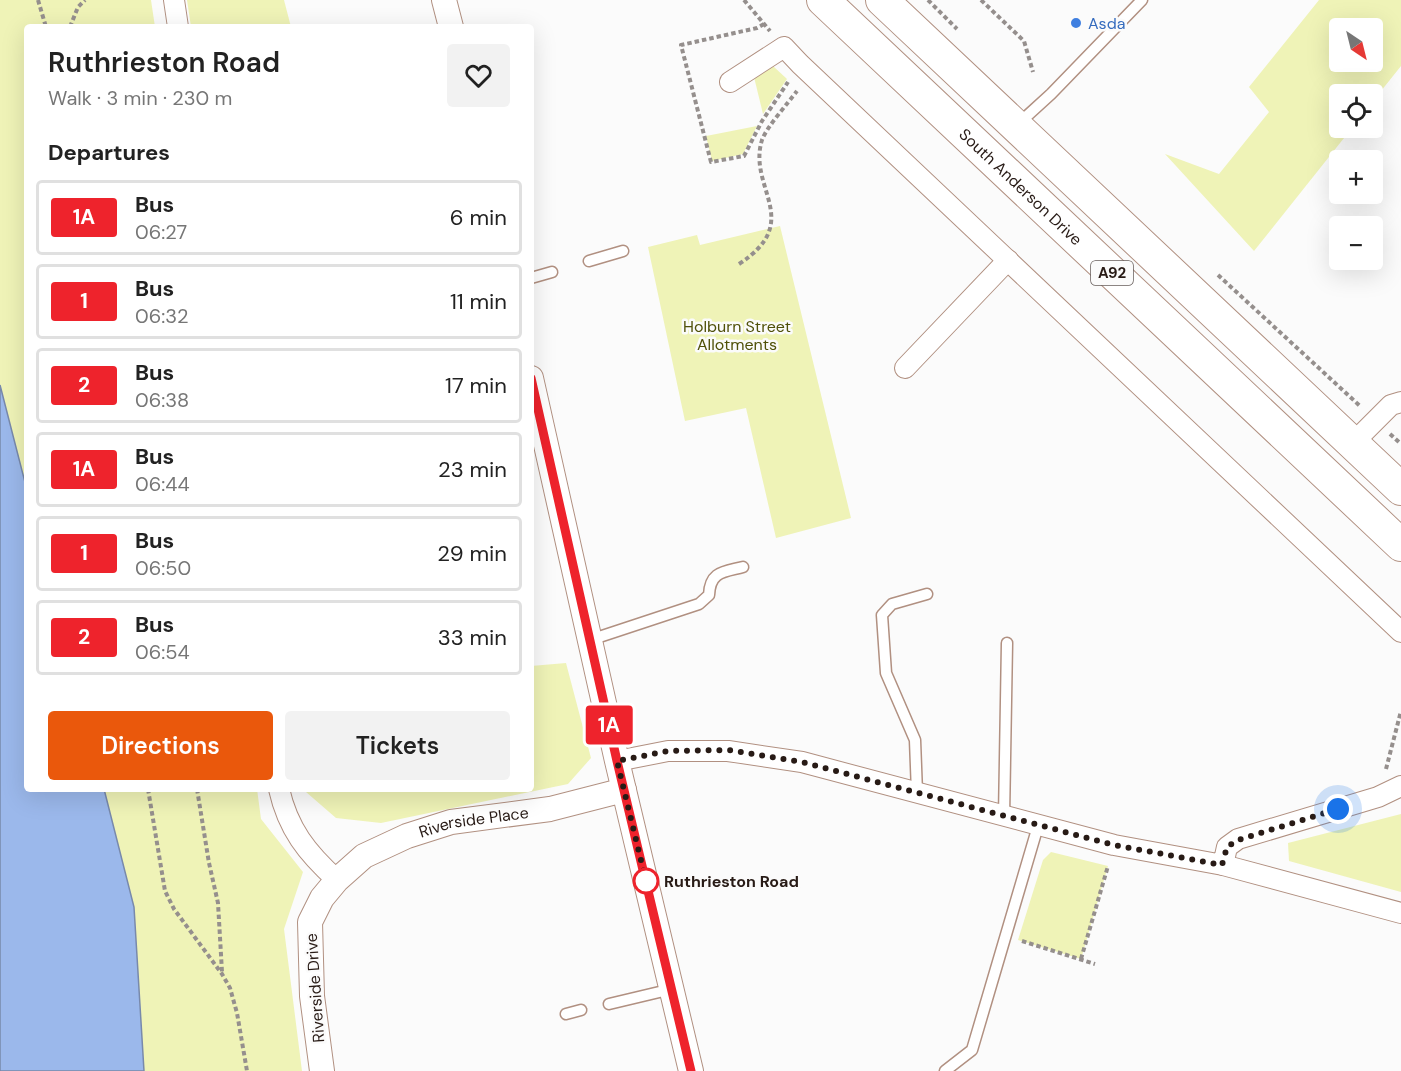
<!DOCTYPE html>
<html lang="en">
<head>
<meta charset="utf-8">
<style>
  body { margin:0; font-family:"DM Sans",sans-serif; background:#f2f2f2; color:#222; height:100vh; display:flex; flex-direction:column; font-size:22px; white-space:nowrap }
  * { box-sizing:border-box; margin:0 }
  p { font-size:20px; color:#767676 }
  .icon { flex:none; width:33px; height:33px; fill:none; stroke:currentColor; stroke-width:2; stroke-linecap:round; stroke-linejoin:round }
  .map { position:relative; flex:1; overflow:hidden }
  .details { position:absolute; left:24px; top:24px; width:510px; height:768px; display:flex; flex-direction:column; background:#fff; border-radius:6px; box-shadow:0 6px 24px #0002 }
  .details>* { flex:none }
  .badge { padding:0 12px; border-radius:4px; font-size:21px; line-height:39px }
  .needle { width:39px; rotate:145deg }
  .controls { position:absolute; left:1329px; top:18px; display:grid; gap:12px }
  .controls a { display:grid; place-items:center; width:54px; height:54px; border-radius:6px; background:#fff; box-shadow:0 6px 24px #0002; font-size:30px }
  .you { position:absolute; width:30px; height:30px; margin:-15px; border:4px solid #fff; border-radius:50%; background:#1a73e8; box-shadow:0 0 0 9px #1a73e833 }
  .map>.badge { position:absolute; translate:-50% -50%; box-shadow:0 0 0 3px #fff }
  h2 { padding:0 24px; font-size:22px; line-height:54px }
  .round { display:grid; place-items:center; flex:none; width:63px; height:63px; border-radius:6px; background:#f2f2f2 }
  .headline { display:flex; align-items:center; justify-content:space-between; height:102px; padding:0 24px }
  h1 { font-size:28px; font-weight:600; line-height:45px }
  .cta { display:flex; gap:12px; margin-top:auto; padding:12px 24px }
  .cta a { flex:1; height:69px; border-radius:6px; background:#ea580c; color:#fff; font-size:24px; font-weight:600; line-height:69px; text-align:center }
  .cta a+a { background:#f2f2f2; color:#222 }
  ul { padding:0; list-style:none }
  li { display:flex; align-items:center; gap:18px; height:75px; margin:0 12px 9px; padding:0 12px; border:3px solid #e0e0e0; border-radius:6px }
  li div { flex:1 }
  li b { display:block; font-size:22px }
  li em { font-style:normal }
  li .badge { min-width:66px; font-weight:700; text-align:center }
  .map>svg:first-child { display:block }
</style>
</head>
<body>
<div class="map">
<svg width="1401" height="1071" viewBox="0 0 1401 1071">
  <rect width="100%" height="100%" fill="#fbfbfb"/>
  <g fill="#eff3b7" fill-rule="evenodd">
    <path d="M0 0H151L155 27H27V490L0 385Z"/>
    <path d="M187 0H284L291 27H191Z"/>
    <path d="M1319 0H1401V66L1373 101 1372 94H1340V128H1352L1254 251 1165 154 1219 174 1269 112 1249 87ZM1340 28H1372V62H1340Z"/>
    <path d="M773 66 787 79 763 114 754 77Z"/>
    <path d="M757 126 743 154 712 161 706 136Z"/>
    <path d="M780 226 851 518 776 538 746 408 685 421 648 247 697 235 700 245Z"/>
    <path d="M566 663 591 758 568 784 381 823 336 818 306 792 304 789H531V666Z"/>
    <path d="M104 789H257L261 819 303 872 284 929 302 1071H144L134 907Z"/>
    <path d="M1401 814V892L1289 861 1288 843Z"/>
    <path d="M1051 852 1108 866 1081 959 1018 940 1043 860Z"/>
  </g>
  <path fill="#9bb8eb" stroke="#7889ab" stroke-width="1.5" d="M0 385 27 490V789H104L134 907 144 1071H0Z"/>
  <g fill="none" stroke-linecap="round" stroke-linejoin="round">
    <g stroke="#b19081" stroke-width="13">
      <g id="service">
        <path d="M1017 125 1051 94 1142 0"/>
        <path d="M589 261 623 251"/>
        <path d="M531 278 552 272"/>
        <path d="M590 640 699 604 709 595C710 571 724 572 743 567"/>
        <path d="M917 793 915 740 886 673 882 615 892 604 927 594"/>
        <path d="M1004 817 1007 643"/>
        <path d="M609 1004 672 989"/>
        <path d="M566 1014 581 1010"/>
        <path d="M945 1071 972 1050 1038 826"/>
      </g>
    </g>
    <g stroke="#b19081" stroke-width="22">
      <g id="minor">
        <path d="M174 0 178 27"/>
        <path d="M730 82 784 47 800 64 1401 632"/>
        <path d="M905 368 1008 260"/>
        <path d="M1353 443 1391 405 1401 402"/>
        <path d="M617 761 668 751H728L802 762 1114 845 1223 865 1227 847 1238 839 1378 797 1401 786"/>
        <path d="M279 789C288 829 307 853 337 880"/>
        <path d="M1223 865 1401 913"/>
      </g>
    </g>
    <g stroke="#b19081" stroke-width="26">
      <g id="tertiary">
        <path d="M444 0 451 27"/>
        <path d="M531 378 617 761 691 1071"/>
        <path id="s1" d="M322 1071 312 996 310 922 322 898 337 880 364 856 407 836 451 822 550 809 624 790"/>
      </g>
    </g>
    <g stroke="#b19081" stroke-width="34">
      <g id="primary">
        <path id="s2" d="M823 0 1401 545"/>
        <path d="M882 0 1401 489"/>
      </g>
    </g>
    <g stroke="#958f8d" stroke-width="4" stroke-dasharray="4.5 3" stroke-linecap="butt">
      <path d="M38 0 46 27"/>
      <path d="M744 0 770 31"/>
      <path d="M928 0 957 29"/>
      <path d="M981 0 1024 41 1033 72"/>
      <path d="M764 24 757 28 681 45 711 162 744 156 762 121 788 82"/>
      <path d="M70 27 78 7 85 0"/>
      <path d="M739 264C805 221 747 188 762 140 766 128 788 103 797 91"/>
      <path d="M1218 275 1360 406"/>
      <path d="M1390 434 1401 444"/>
      <path d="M1386 769 1401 711"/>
      <path d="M148 789 165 891 174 909 222 974 230 988 237 1013 247 1071"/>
      <path d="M197 789 209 863 218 903 222 972"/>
      <path d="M1022 941 1095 964"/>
      <path d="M1081 959 1108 866"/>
    </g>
    <use href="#service" stroke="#fff" stroke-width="10"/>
    <use href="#minor" stroke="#fff" stroke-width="20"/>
    <use href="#tertiary" stroke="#fff" stroke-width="24"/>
    <use href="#primary" stroke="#fff" stroke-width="32"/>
  </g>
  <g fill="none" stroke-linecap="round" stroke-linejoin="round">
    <g stroke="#fff" stroke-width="14">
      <path id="line" d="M531 378 617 761 691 1071"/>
    </g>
    <use href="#line" stroke="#ee232c" stroke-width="9"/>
    <path stroke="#281b16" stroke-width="6" stroke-dasharray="0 10.8" d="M646 881 617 761 668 751 728 750 802 762 1114 845 1222 865 1227 847 1238 840 1338 809"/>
  </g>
  <circle fill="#3f7fe0" stroke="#fbfbfb" stroke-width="2" cx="1076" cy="23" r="6"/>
  <circle fill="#fff" stroke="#ee232c" stroke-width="3" cx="646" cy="881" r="12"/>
  <g text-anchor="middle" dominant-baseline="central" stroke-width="5" stroke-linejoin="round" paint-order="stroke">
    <rect fill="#fbfbfb" stroke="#675e5b" stroke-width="1.5" x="1091" y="261" width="42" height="24" rx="4.5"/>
    <g font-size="15" font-weight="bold" fill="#281b16">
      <text x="1112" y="273">A92</text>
    </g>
    <g font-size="16" fill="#366cbe" stroke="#fbfbfb" text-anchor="start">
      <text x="1088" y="23">Asda</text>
    </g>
    <g font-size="16" fill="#281b16" stroke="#fbfbfb">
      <text stroke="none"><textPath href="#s2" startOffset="272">South Anderson Drive</textPath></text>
      <text stroke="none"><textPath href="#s1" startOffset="352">Riverside Place</textPath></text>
      <text transform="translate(315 988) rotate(-94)">Riverside Drive</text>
    </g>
    <g font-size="16" fill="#505109" stroke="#fbfbfb">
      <text x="737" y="326">Holburn Street<tspan x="737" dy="18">Allotments</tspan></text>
    </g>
    <g font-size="16" font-weight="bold" fill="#281b16" stroke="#fbfbfb" text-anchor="start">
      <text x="664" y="881">Ruthrieston Road</text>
    </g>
  </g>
</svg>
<div class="controls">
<a><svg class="needle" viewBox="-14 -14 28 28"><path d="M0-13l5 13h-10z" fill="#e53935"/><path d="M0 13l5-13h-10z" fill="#767676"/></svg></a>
<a><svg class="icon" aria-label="locate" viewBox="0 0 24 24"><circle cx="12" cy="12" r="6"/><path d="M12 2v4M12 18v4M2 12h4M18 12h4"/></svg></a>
<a>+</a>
<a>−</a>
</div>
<div class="you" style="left:1338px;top:809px"></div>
<b class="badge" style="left:609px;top:725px;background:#ee232c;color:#fff">1A</b>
<section class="details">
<div class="headline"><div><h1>Ruthrieston Road</h1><p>Walk · 3 min · 230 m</p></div><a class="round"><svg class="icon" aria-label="heart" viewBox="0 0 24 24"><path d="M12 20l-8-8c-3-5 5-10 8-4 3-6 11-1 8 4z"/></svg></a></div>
<h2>Departures</h2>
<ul>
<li><span class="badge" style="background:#ee232c;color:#fff">1A</span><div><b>Bus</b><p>06:27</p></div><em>6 min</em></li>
<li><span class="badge" style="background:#ee232c;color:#fff">1</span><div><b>Bus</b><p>06:32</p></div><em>11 min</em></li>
<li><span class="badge" style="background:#ee232c;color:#fff">2</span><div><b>Bus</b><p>06:38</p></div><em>17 min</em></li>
<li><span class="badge" style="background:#ee232c;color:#fff">1A</span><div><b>Bus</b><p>06:44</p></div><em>23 min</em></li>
<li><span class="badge" style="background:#ee232c;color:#fff">1</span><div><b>Bus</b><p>06:50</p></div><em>29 min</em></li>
<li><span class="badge" style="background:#ee232c;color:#fff">2</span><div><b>Bus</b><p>06:54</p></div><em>33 min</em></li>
</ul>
<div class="cta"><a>Directions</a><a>Tickets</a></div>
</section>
</div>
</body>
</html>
